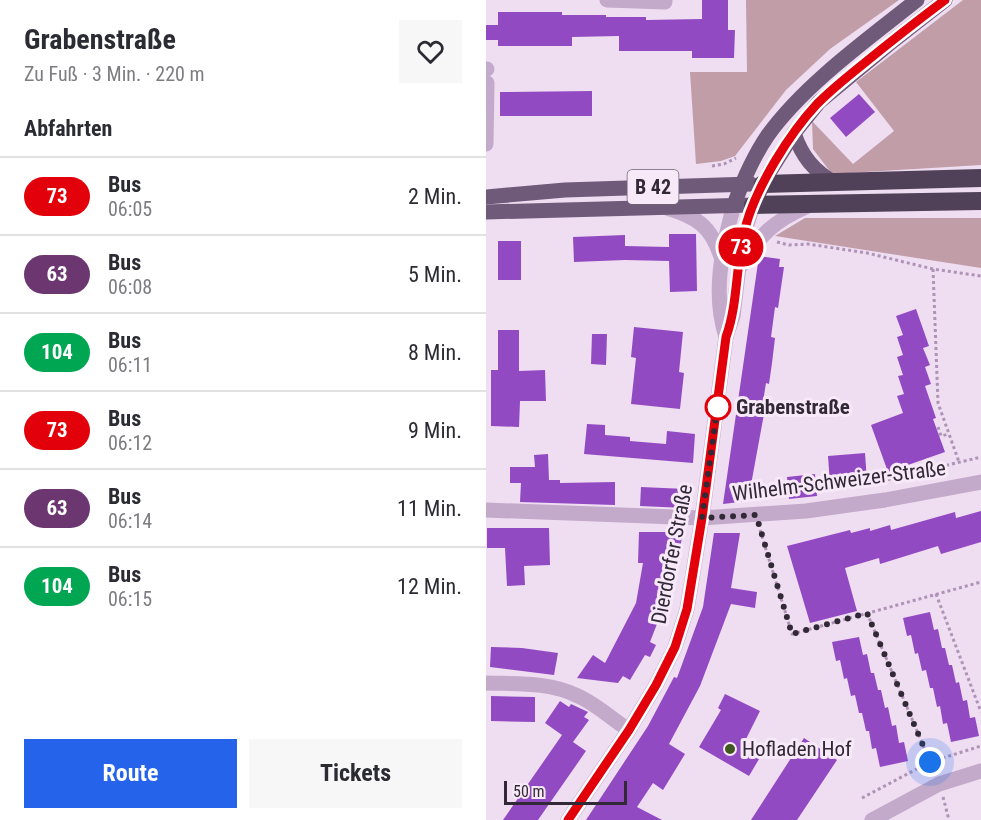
<!DOCTYPE html>
<html lang="de">
<head>
<meta charset="utf-8">
<style>
  body { margin:0; font-family:"Roboto Condensed",sans-serif; background:#f7f7f7; color:#2b2b33; height:100vh; display:flex; flex-direction:column; font-size:22px; white-space:nowrap }
  * { box-sizing:border-box; margin:0 }
  p { font-size:20px; color:#7c7c81 }
  .icon { flex:none; width:33px; height:33px; fill:none; stroke:currentColor; stroke-width:2; stroke-linecap:round; stroke-linejoin:round }
  .map { position:relative; flex:1; overflow:hidden }
  .drawer { display:flex; flex-direction:column; background:#fff; width:486px }
  .drawer>* { flex:none }
  .badge { padding:0 12px; border-radius:20px; font-size:21px; line-height:39px }
  .scale { position:absolute; left:18px; bottom:15px; width:123px; box-sizing:border-box; padding-left:6px; border:3px solid #322937; border-top:0; font-size:16px; line-height:21px; white-space:nowrap; color:#322937; -webkit-text-stroke:4px #f8e9f9; paint-order:stroke }
  .you { position:absolute; width:30px; height:30px; margin:-15px; border:4px solid #fff; border-radius:50%; background:#1a73e8; box-shadow:0 0 0 9px #1a73e833 }
  .map>.badge { position:absolute; translate:-50% -50%; box-shadow:0 0 0 3px #fff }
  h2 { padding:0 24px; font-size:22px; line-height:54px }
  .round { display:grid; place-items:center; flex:none; width:63px; height:63px; border-radius:0px; background:#f7f7f7 }
  .summary { display:flex; align-items:center; justify-content:space-between; height:102px; padding:0 24px }
  h1 { font-size:28px; font-weight:700; line-height:45px }
  .cta { display:flex; gap:12px; margin-top:auto; padding:12px 24px }
  .cta a { flex:1; height:69px; border-radius:0px; background:#2563eb; color:#fff; font-size:24px; font-weight:700; line-height:69px; text-align:center }
  .cta a+a { background:#f7f7f7; color:#2b2b33 }
  ul { padding:0; list-style:none }
  li { display:flex; align-items:center; gap:18px; height:78px; padding:0 24px; border-top:2px solid #e1e1e2 }
  li div { flex:1 }
  li b { display:block; font-size:22px }
  li em { font-style:normal }
  li .badge { min-width:66px; font-weight:700; text-align:center }
  main { display:flex; flex:1; min-height:0 }
  .map>svg:first-child { display:block }
</style>
</head>
<body>
<main>
<section class="drawer">
<div class="summary"><div><h1>Grabenstraße</h1><p>Zu Fuß · 3 Min. · 220 m</p></div><a class="round"><svg class="icon" aria-label="heart" viewBox="0 0 24 24"><path d="M12 20l-8-8c-3-5 5-10 8-4 3-6 11-1 8 4z"/></svg></a></div>
<h2>Abfahrten</h2>
<ul>
<li><span class="badge" style="background:#e2000a;color:#fff">73</span><div><b>Bus</b><p>06:05</p></div><em>2 Min.</em></li>
<li><span class="badge" style="background:#6c3770;color:#fff">63</span><div><b>Bus</b><p>06:08</p></div><em>5 Min.</em></li>
<li><span class="badge" style="background:#00a651;color:#fff">104</span><div><b>Bus</b><p>06:11</p></div><em>8 Min.</em></li>
<li><span class="badge" style="background:#e2000a;color:#fff">73</span><div><b>Bus</b><p>06:12</p></div><em>9 Min.</em></li>
<li><span class="badge" style="background:#6c3770;color:#fff">63</span><div><b>Bus</b><p>06:14</p></div><em>11 Min.</em></li>
<li><span class="badge" style="background:#00a651;color:#fff">104</span><div><b>Bus</b><p>06:15</p></div><em>12 Min.</em></li>
</ul>
<div class="cta"><a>Route</a><a>Tickets</a></div>
</section>
<div class="map">
<svg width="495" height="820" viewBox="0 0 495 820">
  <rect width="100%" height="100%" fill="#efddf2"/>
  <g fill="#c19da8">
    <path d="M260 0H413L344 49 300 90 249 156 235 161 210 164 204 72H261Z"/>
    <path d="M477 0H495V165L346 174 327 149 326 121 367 164 408 131 370 82Z"/>
    <path d="M319 218H495V268L289 236Z"/>
  </g>
  <g fill="#924ac3">
    <path d="M216 0H242V30H249L248 58H206V51H133V36L86 37V46H12V40H0V25H12V12H76V15H120V17H160V20L216 19Z"/>
    <path d="M106 91V116H14V92Z"/>
    <path d="M373 94 389 112 360 137 344 118Z"/>
    <path d="M183 234H210L211 291 184 292 183 261 139 260 88 262 87 237 139 235V246L183 247Z"/>
    <rect x="12" y="241" width="23" height="39"/>
    <path d="M273 256 294 259 293 267H298L292 308 289 307 285 337 289 338 286 363 283 384 280 383 275 414H278L262 501 237 504Z"/>
    <path d="M430 309 443 346 437 348 444 365 439 367 445 384 439 386 450 418 447 419 459 452 402 472 385 425 417 413 411 396 418 394 412 376 417 375 411 357 417 355 411 337 417 335 410 316Z"/>
    <path d="M148 327 197 332 193 372 198 373 194 409 145 404 150 358 145 357Z"/>
    <path d="M12 330H33V371L59 370 60 401H34L33 427 5 426V370H12Z"/>
    <path d="M106 334H121L120 365 105 364Z"/>
    <path d="M101 424 119 425V435L144 437V441L180 444 181 431 209 434 207 463 98 454Z"/>
    <path d="M379 453 381 481 344 484 342 456Z"/>
    <path d="M62 454 63 480H74V483L129 482V505L34 502 35 483H24V467H49L48 455Z"/>
    <path d="M329 474 331 496 303 499 301 477Z"/>
    <path d="M155 487 200 489 199 508 154 506Z"/>
    <path d="M495 511V542L455 554 452 546 394 564 393 558 359 568 371 611 324 623 301 546 364 530 365 533 384 528V531L404 525 405 530 469 512 470 518Z"/>
    <path d="M1 528H63L64 565 38 566 39 585 21 586 19 548H1Z"/>
    <path d="M153 532H197L182 612 176 611 164 642 170 645 164 657 159 655 144 680 137 676 132 683 91 678 107 655 119 663 150 603 157 563H152Z"/>
    <path d="M228 533H254L245 588 271 592 269 608 245 604 214 686 183 744 199 754 177 790 167 783 151 807 176 820H100L162 726 188 677 191 678 217 607Z"/>
    <path d="M444 612 448 630 452 629 456 648H459L463 665H466L470 683 473 682 477 701 481 700 484 718 489 717 493 736 465 742 461 723 457 724 454 706 451 707 447 688H444L440 670 436 671 432 653 429 654 425 635 421 636 417 618Z"/>
    <path d="M373 637 377 655 381 654 385 673H388L392 690H395L399 708 402 707 406 726 410 725 413 743 418 742 422 761 394 767 390 748 386 749 383 731H380L376 713H373L369 695 365 696 361 678 358 679 354 660 350 661 346 642Z"/>
    <path d="M5 647 36 648 72 653 68 675 4 667Z"/>
    <path d="M239 694 274 711 258 743 276 754 263 776 213 747 235 710 232 708Z"/>
    <path d="M5 696 49 697V722L5 721Z"/>
    <path d="M74 701 83 707 85 704 102 712 98 717 103 720 87 742 100 751 52 820H17L76 735 59 723Z"/>
    <path d="M318 738 351 760 311 820H265Z"/>
  </g>
  <g fill="none" stroke-linecap="round" stroke-linejoin="round">
    <g stroke="#ae93b6" stroke-width="3" stroke-dasharray="3 3" stroke-linecap="butt">
      <path d="M226 166 238 164 250 158"/>
      <path d="M291 242 303 245 322 244 381 253 447 269 495 276"/>
      <path d="M447 269 452 403 473 462"/>
      <path d="M452 427 455 436 463 434"/>
      <path d="M396 481 495 457"/>
      <path d="M274 530 306 634 495 582"/>
      <path d="M450 594 495 712"/>
      <path d="M381 613 448 771"/>
      <path d="M457 797 463 820"/>
      <path d="M376 798 444 762 495 746"/>
    </g>
    <g stroke="#c3a9ca" stroke-width="15">
      <path d="M121 0 179 2V0"/>
      <path d="M0 69H1"/>
      <path d="M0 144 1 83"/>
      <path d="M181 208C211 217 225 226 235 257"/>
      <path d="M255 266C274 234 288 221 322 206"/>
      <path d="M240 337C226 294 236 248 248 205"/>
      <path d="M0 510 216 518 320 511 399 500 495 482"/>
      <path d="M0 683C31 684 64 682 92 696 110 704 126 719 143 730"/>
      <path d="M82 820 143 730 170 685 189 647 201 609 216 518 240 337 247 316 256 241 267 205"/>
      <path d="M386 820 453 784 495 771"/>
    </g>
    <g stroke="#6f5a79" stroke-width="15">
      <path d="M308 133C316 157 328 171 349 183"/>
      <path d="M0 197 79 190 265 184"/>
      <path d="M248 205C257 180 267 157 282 135 319 84 382 39 431 0"/>
      <path d="M0 212 267 205 284 171 308 133 333 102 408 40 459 0"/>
    </g>
    <g stroke="#504058" stroke-width="18">
      <path d="M277 184 495 178"/>
      <path d="M267 205 495 201"/>
    </g>
  </g>
  <g fill="none" stroke-linecap="round" stroke-linejoin="round">
    <g stroke="#fff" stroke-width="14">
      <path id="line" d="M82 820 143 730 170 685 189 647 201 609 216 518 240 337C253 301 249 262 260 225 271 186 303 134 331 104 345 90 361 77 376 65 403 43 431 21 459 0"/>
    </g>
    <use href="#line" stroke="#e2000a" stroke-width="9"/>
    <path stroke="#322937" stroke-width="6" stroke-dasharray="0 10.8" d="M232 407V403L216 518 270 515 306 634 381 613 444 762"/>
  </g>
  <circle fill="#fff" stroke="#e2000a" stroke-width="3" cx="232" cy="407" r="12"/>
  <circle fill="#40581f" stroke="#f8e9f9" stroke-width="2" cx="244" cy="749" r="6"/>
  <g text-anchor="middle" dominant-baseline="central" stroke-width="6" stroke-linejoin="round" paint-order="stroke">
    <rect fill="#f8e9f9" stroke="#6d6371" stroke-width="1.5" x="141.5" y="170" width="51" height="34" rx="4.5"/>
    <g font-size="20" font-weight="bold" fill="#322937">
      <text x="167" y="187">B 42</text>
    </g>
    <g font-size="21" font-weight="bold" fill="#322937" stroke="#f8e9f9" text-anchor="start">
      <text x="250" y="407">Grabenstraße</text>
    </g>
    <g font-size="21" fill="#322937" stroke="#f8e9f9">
      <text transform="translate(353 481) rotate(-7)">Wilhelm-Schweizer-Straße</text>
      <text transform="translate(186 554) rotate(-79)">Dierdorfer Straße</text>
    </g>
    <g font-size="21" fill="#322937" stroke="#f8e9f9" text-anchor="start">
      <text x="256" y="749">Hofladen Hof</text>
    </g>
  </g>
</svg>
<div class="scale">50 m</div>
<div class="you" style="left:444px;top:762px"></div>
<b class="badge" style="left:255px;top:247px;background:#e2000a;color:#fff">73</b>
</div>
</main>
</body>
</html>
